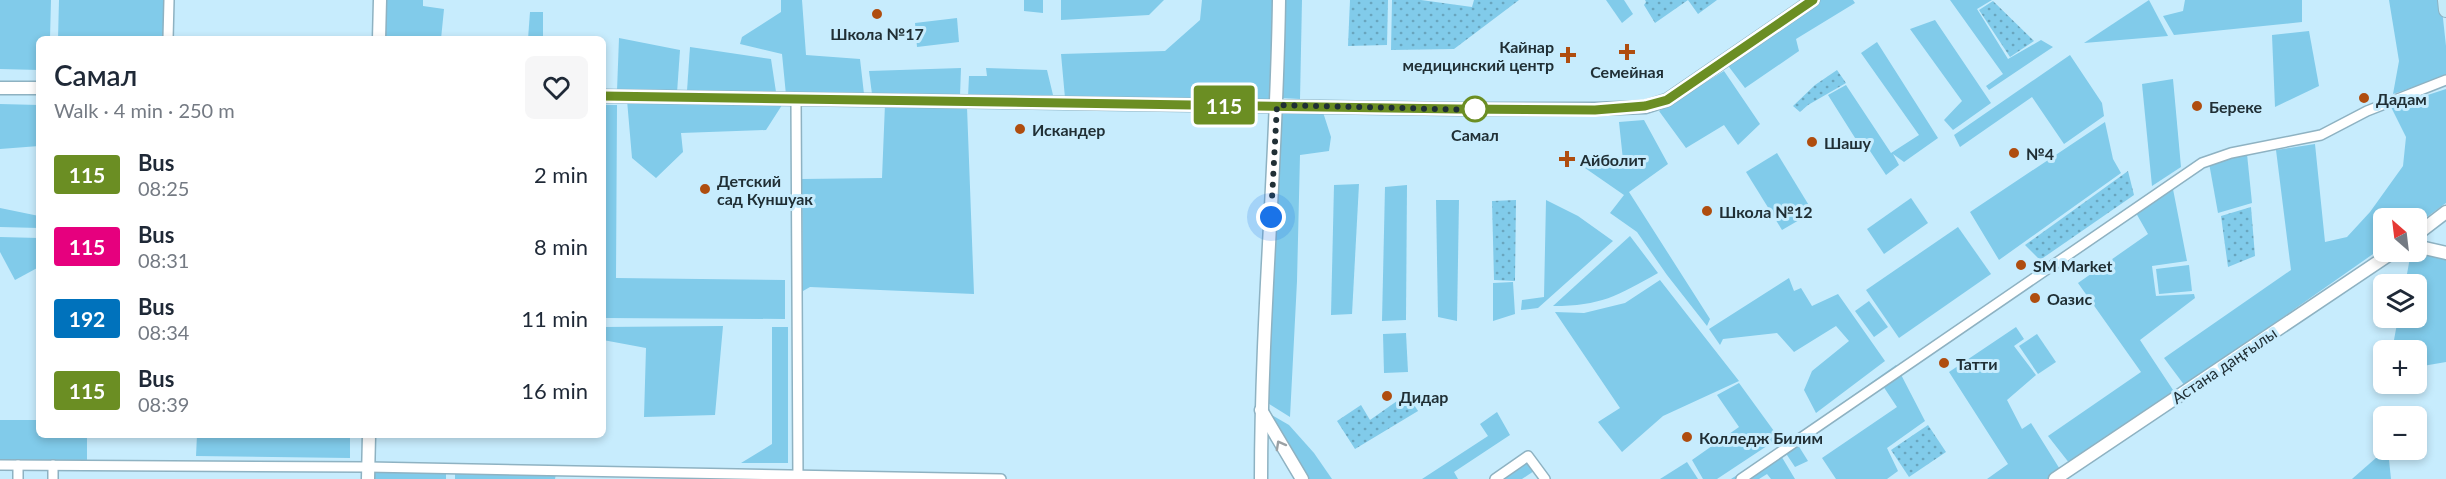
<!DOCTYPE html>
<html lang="en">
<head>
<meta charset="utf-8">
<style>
  body { margin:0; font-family:Lato,sans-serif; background:#f6f6f7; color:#1f2937; height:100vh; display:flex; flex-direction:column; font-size:22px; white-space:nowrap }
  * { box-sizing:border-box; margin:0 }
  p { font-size:20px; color:#747a83 }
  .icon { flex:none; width:33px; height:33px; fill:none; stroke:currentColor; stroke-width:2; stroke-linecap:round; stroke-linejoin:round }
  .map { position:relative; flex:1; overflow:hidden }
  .panel { position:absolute; left:36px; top:36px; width:570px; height:402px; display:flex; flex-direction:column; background:#fff; border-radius:9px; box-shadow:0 3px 9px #0003 }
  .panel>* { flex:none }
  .badge { padding:0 12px; border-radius:4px; font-size:21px; line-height:39px }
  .needle { width:39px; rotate:332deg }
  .tools { position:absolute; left:2373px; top:208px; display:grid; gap:12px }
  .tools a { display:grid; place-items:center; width:54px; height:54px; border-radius:9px; background:#fff; box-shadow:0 3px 9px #0003; font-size:30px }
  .you { position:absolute; width:30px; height:30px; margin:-15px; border:4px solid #fff; border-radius:50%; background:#1a73e8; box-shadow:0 0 0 9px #1a73e833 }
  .map>.badge { position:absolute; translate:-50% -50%; box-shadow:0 0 0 3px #fff }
  .round { display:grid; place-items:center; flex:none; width:63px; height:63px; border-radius:9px; background:#f6f6f7 }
  .headline { display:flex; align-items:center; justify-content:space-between; height:102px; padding:0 18px }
  h1 { font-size:28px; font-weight:600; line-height:45px }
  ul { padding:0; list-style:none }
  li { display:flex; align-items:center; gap:18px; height:72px; padding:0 18px }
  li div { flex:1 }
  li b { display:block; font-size:22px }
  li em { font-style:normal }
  li .badge { min-width:66px; font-weight:700; text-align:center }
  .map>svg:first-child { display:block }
</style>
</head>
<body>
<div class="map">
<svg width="2446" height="479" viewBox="0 0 2446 479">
  <defs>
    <pattern id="park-dots" width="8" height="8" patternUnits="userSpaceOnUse" patternTransform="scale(1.5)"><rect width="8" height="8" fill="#81cbea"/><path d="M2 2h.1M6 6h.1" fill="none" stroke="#69a5be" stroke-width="1.8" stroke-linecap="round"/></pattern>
  </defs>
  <rect width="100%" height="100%" fill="#c7ecfd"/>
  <g fill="#81cbea">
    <path d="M0 0H51L50 39H39V70L0 69Z"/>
    <path d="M59 0H165L164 39H58Z"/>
    <path d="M382 0H423V6L444 9 441 39H381Z"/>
    <path d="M781 0H802L806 55 860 59 864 94 786 95 782 54 740 44 742 37 781 12Z"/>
    <path d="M1024 0H1043V13L1024 11Z"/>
    <path d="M1061 0H1164L1149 15 1061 20Z"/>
    <path d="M1202 0H1274L1273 100 1065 98 1061 54 1165 51 1200 20Z"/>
    <path d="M1282 0H1302L1300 99 1281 98Z"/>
    <path d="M1606 0H1624L1633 14 1622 23Z"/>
    <path d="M1817 0H1853L1855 3 1796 39 1799 51 1745 88 1726 63Z"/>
    <path d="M1950 0H1992L1977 9 2008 59 2041 40 2053 47 1989 90 1986 86 2003 74Z"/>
    <path d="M2149 0 2168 36 2084 43Z"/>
    <path d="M2185 0H2302V22L2174 35 2163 16 2183 11Z"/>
    <path d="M2389 0H2441L2446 46V76L2393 94 2399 61Z"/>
    <path d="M530 12H543V39H528Z"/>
    <path d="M957 18 959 42 917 47 915 23Z"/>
    <path d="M1935 20 1991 103 1953 130 1944 120 1962 101 1910 29Z"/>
    <path d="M2309 31 2319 86 2275 107 2272 35Z"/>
    <path d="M619 38 680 50 677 93 617 91Z"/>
    <path d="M1877 42 1938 138 1904 162 1893 154 1899 165 1886 175 1870 151 1862 149 1828 95 1846 85 1891 153 1919 135 1861 53Z"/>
    <path d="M690 47 771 59 776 92 687 91Z"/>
    <path d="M2070 55 2102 103 2104 116 2064 144 2032 97 1960 147 1954 135Z"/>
    <path d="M961 68 960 96 872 94 869 71Z"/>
    <path d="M986 68 1047 70 1053 95 968 97 969 76H987Z"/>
    <path d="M1724 71 1760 124 1738 145 1724 125 1686 148 1659 111Z"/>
    <path d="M2173 79 2181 167 2152 186 2142 84Z"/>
    <path d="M2446 89V203L2417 224 2416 219H2384L2383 247 2185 386 2164 358 2291 270 2276 150 2315 144 2325 242 2347 237 2370 212 2403 166 2406 137 2391 107Z"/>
    <path d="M627 100 784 102 766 130 681 133 683 152 656 178 632 158Z"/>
    <path d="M0 104 39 105V146L0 149Z"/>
    <path d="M885 104 967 107 974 294 810 287 803 291 802 179 882 178Z"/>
    <path d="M603 105H617L616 278 785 280V319L603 318Z"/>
    <path d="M1322 109 1331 137 1329 151 1300 155 1297 281 1290 417 1266 402 1282 110Z"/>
    <path d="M1644 120 1668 164 1629 192 1710 319 1707 326 1667 275 1637 232 1610 213 1624 195 1585 168 1600 160H1623L1619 122Z"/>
    <path d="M2105 122 2113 159 2121 173 1999 260 1970 212Z"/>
    <path d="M1777 153 1813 212 1782 230 1746 172Z"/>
    <path d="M2247 154 2252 203 2218 213 2209 163Z"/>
    <path d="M1359 184 1352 314 1331 315 1334 185Z"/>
    <path d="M2172 184 2187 261 2152 266 2156 296 2194 294 2195 298 2140 340 2175 393 2070 464 2048 436 2141 372 2078 283 2148 234 2132 206Z"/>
    <path d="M1407 185 1406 320 1382 321 1385 187Z"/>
    <path d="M1911 198 1928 223 1884 254 1867 229Z"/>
    <path d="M1436 200H1459L1457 321 1438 317Z"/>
    <path d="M1546 200 1578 216 1613 241 1538 308 1521 310 1522 300 1544 297Z"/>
    <path d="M0 208 39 216V228L0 227Z"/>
    <path d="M1958 227 1991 274 1899 338 1866 290Z"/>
    <path d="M1630 236 1658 273C1617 296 1601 306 1553 306Z"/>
    <path d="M0 237 39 238V267L15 280 0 252Z"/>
    <path d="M2411 252 2446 256V362L2417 367 2416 351H2392L2398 318H2416V285H2405Z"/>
    <path d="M2189 265 2192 291 2159 294 2156 269Z"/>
    <path d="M1789 278 1794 291 1801 288 1812 306 1838 294 1885 361 1816 413 1804 390 1812 371 1849 341 1836 326 1794 352 1777 333 1723 339 1720 345 1709 329Z"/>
    <path d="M1660 280 1739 381 1663 416 1622 452 1598 422 1620 408 1555 312 1584 313 1625 303Z"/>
    <path d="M1513 282 1515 314 1493 321V283Z"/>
    <path d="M1869 301 1888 327 1874 337 1855 311Z"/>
    <path d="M723 326 715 415 644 417 646 348 603 340V327Z"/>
    <path d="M772 327H788V463H741L772 444Z"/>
    <path d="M2016 327 2024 339 2014 346 2036 375 2007 400 2022 429 2031 423 2061 471 2048 479H1987L2008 464 1949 372Z"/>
    <path d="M1406 333 1408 372 1384 373 1383 334Z"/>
    <path d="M2037 334 2056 362 2038 374 2019 346Z"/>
    <path d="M1896 365 1925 421 1887 448 1898 471 1887 479H1836L1822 458 1897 407 1883 386 1798 445 1808 461 1795 467 1781 446Z"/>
    <path d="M1739 383 1779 438 1717 479H1703L1692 460 1739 427 1717 395Z"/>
    <path d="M1263 410 1289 425 1314 453 1332 479H1309Z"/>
    <path d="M1497 412 1510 435 1454 472 1458 479H1422L1488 436 1480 424Z"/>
    <path d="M0 420H39V435H87V461H0Z"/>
    <path d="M197 435H350V458L196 456Z"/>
    <path d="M1777 449 1795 479H1771L1767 474 1759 479H1731Z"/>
    <path d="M2385 450H2388L2391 479H2352Z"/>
    <path d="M1527 460 1534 471 1522 479H1499Z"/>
    <path d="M1687 462 1698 479H1660Z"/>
    <rect x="373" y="472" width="73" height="7"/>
    <path d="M455 472 556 474 555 479H455Z"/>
  </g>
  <g fill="url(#park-dots)">
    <path d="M1350 0H1388L1387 45 1348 46Z"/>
    <path d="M1392 0H1421L1472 7 1474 0H1519L1454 49 1391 50Z"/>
    <path d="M1645 0H1717L1698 14 1688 0 1655 23 1644 5 1646 2Z"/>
    <path d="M1993 1 2034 41 2010 57 1979 10Z"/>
    <path d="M1837 70 1846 83 1808 105 1800 112 1793 106 1815 85Z"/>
    <path d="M2128 171 2134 195 2040 260 2025 245Z"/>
    <path d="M1516 200 1515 281 1494 280 1492 201Z"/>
    <path d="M2251 207 2255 256 2228 267 2221 216Z"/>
    <path d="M1407 394 1418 411 1355 449 1337 421 1361 405 1370 420Z"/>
    <path d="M1928 425 1946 452 1909 477 1891 450Z"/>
  </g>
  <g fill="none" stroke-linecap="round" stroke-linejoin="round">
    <g stroke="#8eb2c2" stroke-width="12">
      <g id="minor">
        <path d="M168 39 169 0"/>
        <path d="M796 99 798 479"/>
        <path d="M0 465 368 467 1001 479"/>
        <path d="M18 479V465"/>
        <path d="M53 479V465"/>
        <path d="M1495 479 1528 456 1545 479"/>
        <path d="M1741 479 2202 163 2231 153 2321 135 2367 111 2446 80"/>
      </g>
    </g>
    <g stroke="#8eb2c2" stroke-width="15">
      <g id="tertiary">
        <path d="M379 39 380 0"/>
        <path d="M0 88H39"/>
        <path d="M603 96 1458 109H1595L1645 107 1667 100 1813 0"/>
        <path d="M2416 235 2446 212"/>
        <path d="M2416 246 2446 253"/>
        <path d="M1261 410 1302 479"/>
        <path d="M368 479 369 435"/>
        <path d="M1261 479C1261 319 1277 160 1279 0"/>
        <path d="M2055 479 2393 252"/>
      </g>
    </g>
    <g stroke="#8eb2c2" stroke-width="16">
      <path id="secondary" d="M2445 0 2446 10"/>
    </g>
    <use href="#minor" stroke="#fff" stroke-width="9"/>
    <use href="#tertiary" stroke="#fff" stroke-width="12"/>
    <use href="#secondary" stroke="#c5ecf9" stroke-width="14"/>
  </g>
  <defs><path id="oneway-chevron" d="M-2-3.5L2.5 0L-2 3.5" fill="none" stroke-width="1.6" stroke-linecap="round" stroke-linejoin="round" transform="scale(1.5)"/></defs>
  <use stroke="#9ba1a4" href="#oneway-chevron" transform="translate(1280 445) rotate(-119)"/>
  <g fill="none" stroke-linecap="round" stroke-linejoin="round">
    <g stroke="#fff" stroke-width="14">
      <path id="line" d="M603 96 1458 109 1595 110 1645 106 1667 100 1813 0"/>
    </g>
    <use href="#line" stroke="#6b8e23" stroke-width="9"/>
    <path stroke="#202f35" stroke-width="6" stroke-dasharray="0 10.8" d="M1271 217 1277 105 1479 110 1475 109"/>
  </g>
  <g fill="#af4d0f" stroke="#c7ecfd" stroke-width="2">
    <circle cx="877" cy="14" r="6"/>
    <path d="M1624 43h6v6h6v6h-6v6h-6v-6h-6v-6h6z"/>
    <path d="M1565 46h6v6h6v6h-6v6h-6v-6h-6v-6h6z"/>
    <circle cx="2364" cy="98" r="6"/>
    <circle cx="2197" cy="106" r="6"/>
    <circle cx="1020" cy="129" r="6"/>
    <circle cx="1812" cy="142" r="6"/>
    <circle cx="2014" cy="153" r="6"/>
    <path d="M1564 150h6v6h6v6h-6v6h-6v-6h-6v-6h6z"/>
    <circle cx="705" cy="189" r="6"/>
    <circle cx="1707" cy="211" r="6"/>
    <circle cx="2021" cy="265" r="6"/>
    <circle cx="2035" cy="298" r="6"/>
    <circle cx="1944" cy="363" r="6"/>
    <circle cx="1387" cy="396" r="6"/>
    <circle cx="1687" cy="437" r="6"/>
  </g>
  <circle fill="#fff" stroke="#6b8e23" stroke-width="3" cx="1475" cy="109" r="12"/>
  <g text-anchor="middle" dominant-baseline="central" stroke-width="6" stroke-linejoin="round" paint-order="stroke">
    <g font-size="16" font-weight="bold" fill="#202f35" stroke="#c7ecfd" text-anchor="start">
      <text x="877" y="33" text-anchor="middle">Школа №17</text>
      <text x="1554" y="46" text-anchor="end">Кайнар<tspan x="1554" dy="18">медицинский центр</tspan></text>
      <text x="1627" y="71" text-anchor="middle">Семейная</text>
      <text x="2376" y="98">Дадам</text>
      <text x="2209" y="106">Береке</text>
      <text x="1032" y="129">Искандер</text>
      <text x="1824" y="142">Шашу</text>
      <text x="2026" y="153">№4</text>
      <text x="1580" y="159">Айболит</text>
      <text x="717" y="180">Детский<tspan x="717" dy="18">сад Куншуак</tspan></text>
      <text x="1719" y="211">Школа №12</text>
      <text x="2033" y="265">SM Market</text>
      <text x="2047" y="298">Оазис</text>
      <text x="1956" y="363">Татти</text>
      <text x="1399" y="396">Дидар</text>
      <text x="1699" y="437">Колледж Билим</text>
    </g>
    <g font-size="16" font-weight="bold" fill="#202f35" stroke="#c7ecfd">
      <text x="1475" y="134">Самал</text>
    </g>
    <g font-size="16" fill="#202f35" stroke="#c7ecfd">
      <text transform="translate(2224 365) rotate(-34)">Астана даңғылы</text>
    </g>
  </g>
</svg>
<div class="tools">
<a><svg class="needle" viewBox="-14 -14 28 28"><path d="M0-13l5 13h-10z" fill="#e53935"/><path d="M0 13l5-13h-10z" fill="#747a83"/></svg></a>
<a><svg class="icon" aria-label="layers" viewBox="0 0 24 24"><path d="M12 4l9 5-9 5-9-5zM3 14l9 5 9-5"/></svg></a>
<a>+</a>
<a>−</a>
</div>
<div class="you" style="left:1271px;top:217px"></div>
<b class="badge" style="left:1224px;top:105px;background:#6b8e23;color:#fff">115</b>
<section class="panel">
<div class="headline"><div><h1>Самал</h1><p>Walk · 4 min · 250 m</p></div><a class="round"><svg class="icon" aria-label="heart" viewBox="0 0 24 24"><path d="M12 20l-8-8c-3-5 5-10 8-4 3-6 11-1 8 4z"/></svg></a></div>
<ul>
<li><span class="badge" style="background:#6b8e23;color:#fff">115</span><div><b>Bus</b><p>08:25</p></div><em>2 min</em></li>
<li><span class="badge" style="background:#e6007e;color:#fff">115</span><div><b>Bus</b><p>08:31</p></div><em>8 min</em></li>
<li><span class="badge" style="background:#0072bc;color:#fff">192</span><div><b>Bus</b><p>08:34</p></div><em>11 min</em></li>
<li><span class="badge" style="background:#6b8e23;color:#fff">115</span><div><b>Bus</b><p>08:39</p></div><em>16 min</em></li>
</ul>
</section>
</div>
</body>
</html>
